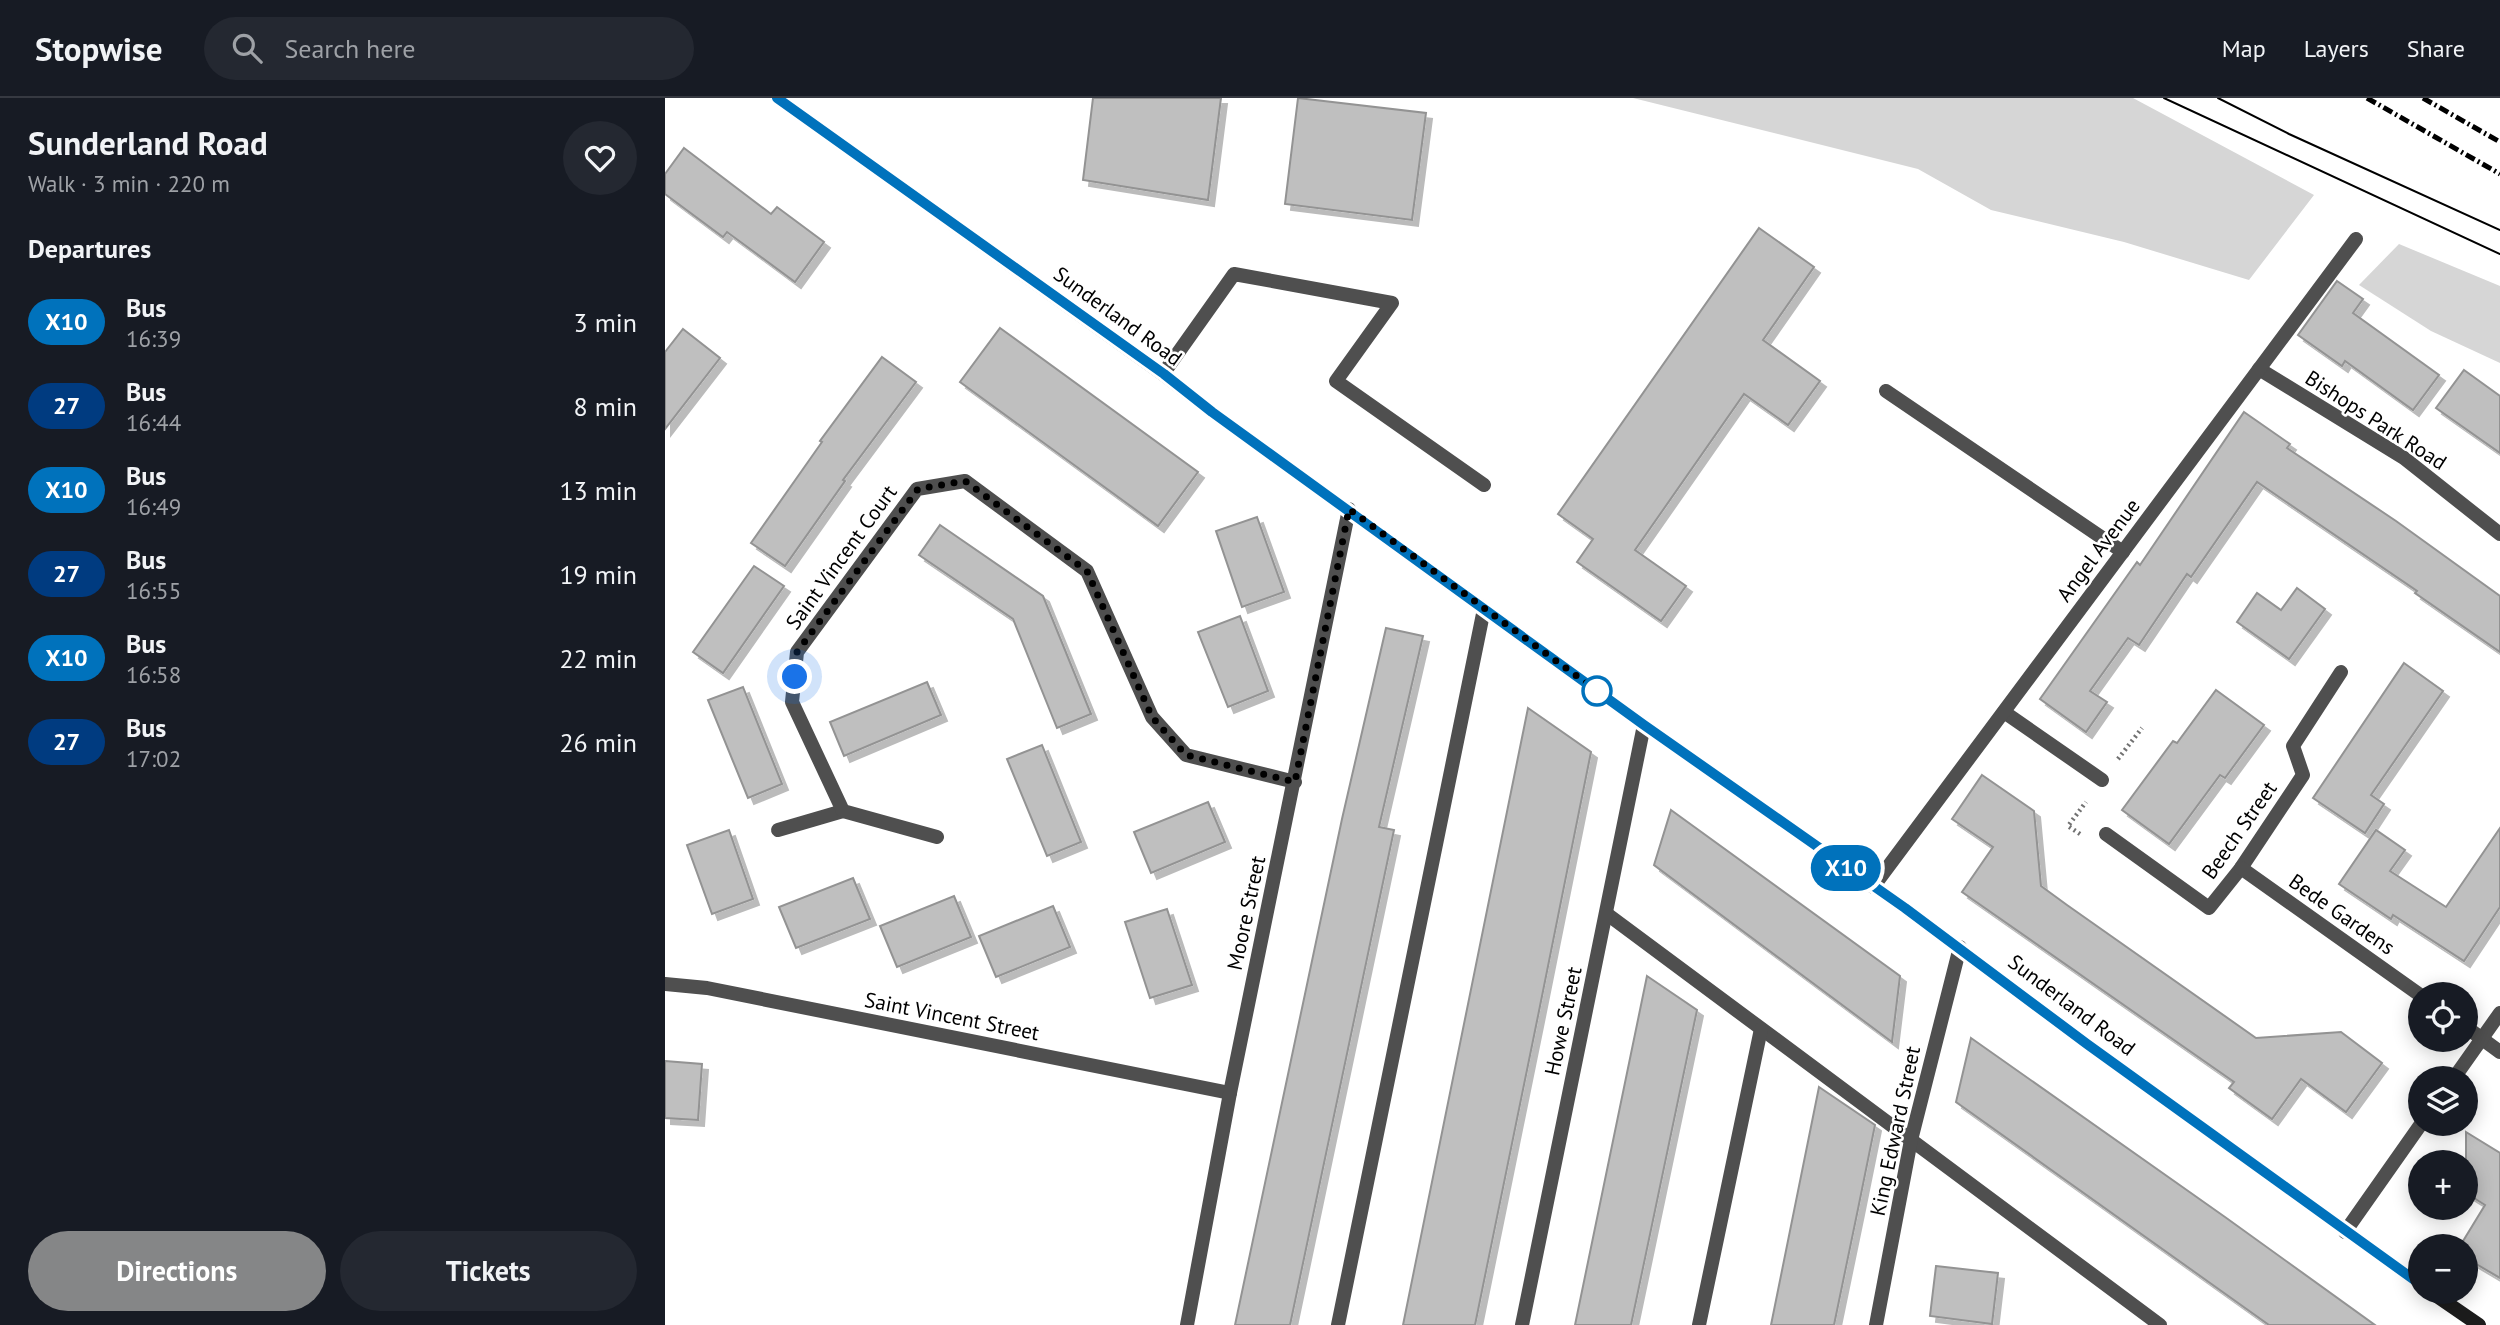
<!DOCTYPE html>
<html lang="en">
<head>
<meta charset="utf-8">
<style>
  body { margin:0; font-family:"PT Sans",sans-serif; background:#242831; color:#f1f3f6; height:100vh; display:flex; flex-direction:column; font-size:26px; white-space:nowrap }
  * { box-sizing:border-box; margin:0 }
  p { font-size:23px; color:#9ea1a6 }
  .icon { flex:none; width:38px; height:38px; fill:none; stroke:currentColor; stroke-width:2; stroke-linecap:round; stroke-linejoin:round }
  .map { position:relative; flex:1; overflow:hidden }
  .drawer { display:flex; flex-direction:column; background:#171b24; width:665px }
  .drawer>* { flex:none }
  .badge { padding:0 14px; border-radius:23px; font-size:24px; line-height:46px }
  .fabs { position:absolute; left:1743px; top:884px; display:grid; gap:14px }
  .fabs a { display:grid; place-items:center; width:70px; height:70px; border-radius:50%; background:#171b24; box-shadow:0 4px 18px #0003; font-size:35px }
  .you { position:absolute; width:35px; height:35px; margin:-18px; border:5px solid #fff; border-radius:50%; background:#1a73e8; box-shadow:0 0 0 10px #1a73e833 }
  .map>.badge { position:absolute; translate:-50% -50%; box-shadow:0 0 0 4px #fff }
  h2 { padding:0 28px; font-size:26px; line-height:63px }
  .round { display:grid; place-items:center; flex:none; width:74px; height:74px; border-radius:37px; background:#242831 }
  .head { display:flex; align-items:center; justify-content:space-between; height:119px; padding:0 28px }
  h1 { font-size:33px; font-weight:600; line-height:52px }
  .cta { display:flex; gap:14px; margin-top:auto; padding:14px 28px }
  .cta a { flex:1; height:80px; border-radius:42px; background:#858687; color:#fff; font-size:28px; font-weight:600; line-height:80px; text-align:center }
  .cta a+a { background:#242831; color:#f1f3f6 }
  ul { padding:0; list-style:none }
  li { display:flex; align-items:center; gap:21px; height:84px; padding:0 28px }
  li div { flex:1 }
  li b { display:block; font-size:26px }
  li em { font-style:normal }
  li .badge { min-width:77px; font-weight:700; text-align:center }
  header { display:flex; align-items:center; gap:42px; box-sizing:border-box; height:98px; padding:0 35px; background:#171b24; border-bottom:2px solid #363941 }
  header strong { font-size:33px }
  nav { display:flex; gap:38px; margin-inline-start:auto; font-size:24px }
  .search { width:490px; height:63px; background:#242831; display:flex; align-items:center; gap:18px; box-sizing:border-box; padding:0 24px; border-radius:38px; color:#9ea1a6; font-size:26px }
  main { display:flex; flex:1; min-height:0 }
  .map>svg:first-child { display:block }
</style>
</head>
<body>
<header>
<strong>Stopwise</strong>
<div class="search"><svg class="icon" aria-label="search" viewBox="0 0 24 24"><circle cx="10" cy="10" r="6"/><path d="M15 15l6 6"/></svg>Search here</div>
<nav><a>Map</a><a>Layers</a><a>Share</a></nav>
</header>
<main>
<section class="drawer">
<div class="head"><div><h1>Sunderland Road</h1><p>Walk · 3 min · 220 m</p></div><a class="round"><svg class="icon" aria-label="heart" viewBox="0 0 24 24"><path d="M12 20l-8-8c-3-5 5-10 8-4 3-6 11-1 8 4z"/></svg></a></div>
<h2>Departures</h2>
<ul>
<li><span class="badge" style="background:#0072bc;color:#fff">X10</span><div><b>Bus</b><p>16:39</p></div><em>3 min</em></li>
<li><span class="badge" style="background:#003b80;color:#fff">27</span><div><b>Bus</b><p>16:44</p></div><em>8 min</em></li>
<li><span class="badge" style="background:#0072bc;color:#fff">X10</span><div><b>Bus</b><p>16:49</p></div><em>13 min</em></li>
<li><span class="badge" style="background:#003b80;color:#fff">27</span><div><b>Bus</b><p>16:55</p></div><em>19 min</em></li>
<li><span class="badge" style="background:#0072bc;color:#fff">X10</span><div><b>Bus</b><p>16:58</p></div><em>22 min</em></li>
<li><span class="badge" style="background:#003b80;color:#fff">27</span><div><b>Bus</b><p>17:02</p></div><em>26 min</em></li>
</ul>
<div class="cta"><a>Directions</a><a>Tickets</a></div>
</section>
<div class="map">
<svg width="1835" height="1227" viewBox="0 0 1835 1227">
  <defs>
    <filter id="shadow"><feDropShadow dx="6" dy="6" stdDeviation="0" flood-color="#0004"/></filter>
  </defs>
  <rect width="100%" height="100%" fill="#fff"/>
  <g fill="#d6d6d6">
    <path d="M968 0H1468L1649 97 1584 182 1459 144 1326 112 1253 71Z"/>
    <path d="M1734 146 1835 188V265L1766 233 1694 187Z"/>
  </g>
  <g fill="#bfbfbf" stroke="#939393" stroke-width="2" filter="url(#shadow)">
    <path d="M428 0H556L543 102 418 82Z"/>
    <path d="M633 0 761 15 747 122 620 106Z"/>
    <path d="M19 50 106 116 112 109 159 144 130 184 62 134 58 139 0 96V76Z"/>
    <path d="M1094 130 1149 169 1098 242 1155 283 1123 327 1079 296 970 452 1021 488 996 523 912 464 928 441 893 416Z"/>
    <path d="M1672 183 1698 201 1688 215 1774 277 1748 312 1680 263 1677 268 1633 237Z"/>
    <path d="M335 230 533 374 493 428 295 284Z"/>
    <path d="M18 231 55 260 0 331V254Z"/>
    <path d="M217 259 251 284 178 382 180 383 120 468 86 445 157 344 155 343Z"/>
    <path d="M1799 272 1835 298V355L1771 310Z"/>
    <path d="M1579 314 1625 346 1622 350 1731 423 1835 498V554L1750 495 1752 493 1592 384 1526 479 1522 476 1474 547 1463 540 1425 593 1442 604 1421 634 1375 601 1472 464 1475 467Z"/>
    <path d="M592 419 619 494 577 509 551 433Z"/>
    <path d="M275 427 378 498 426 616 392 630 348 521 254 457Z"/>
    <path d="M89 468 119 488 58 575 28 554Z"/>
    <path d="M1632 490 1660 511 1624 561 1572 524 1592 495 1616 512Z"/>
    <path d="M575 518 603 593 563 609 533 534Z"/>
    <path d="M721 530 758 538 714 729 729 732 625 1227H570L677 721Z"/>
    <path d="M1739 565 1778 593 1706 697 1719 706 1700 735 1648 700Z"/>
    <path d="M262 584 276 617 179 658 165 624Z"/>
    <path d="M78 589 117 686 83 700 43 602Z"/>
    <path d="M1551 592 1599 627 1560 680 1555 677 1504 746 1457 712 1508 643 1512 645Z"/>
    <path d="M863 610 926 654 873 918 810 1227H738Z"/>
    <path d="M377 647 416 744 382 758 342 661Z"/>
    <path d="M1317 677 1369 713 1376 788 1402 807 1591 940 1676 934 1717 965 1681 1014 1636 981 1607 1021 1564 990 1569 984 1297 794 1328 749 1287 721Z"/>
    <path d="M543 704 560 744 486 775 469 734Z"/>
    <path d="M1006 712 1235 878 1227 944 989 767Z"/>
    <path d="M1835 730V809L1799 863 1728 817 1726 821 1674 786 1711 732 1740 752 1725 773 1781 809Z"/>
    <path d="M64 732 88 801 47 816 22 747Z"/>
    <path d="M188 780 205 821 131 850 114 809Z"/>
    <path d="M289 798 306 839 232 869 215 828Z"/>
    <path d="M388 808 405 849 331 879 314 838Z"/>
    <path d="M502 811 527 887 485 900 460 824Z"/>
    <path d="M982 878 1032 912 966 1227H910Z"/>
    <path d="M1306 940 1560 1119 1710 1227H1604L1291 1004Z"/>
    <path d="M0 963 37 966 33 1022 0 1020Z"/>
    <path d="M1154 989 1210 1027 1193 1111 1169 1227H1106Z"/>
    <path d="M1801 1034 1835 1055V1180L1801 1160V1148H1795L1820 1107 1801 1095Z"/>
    <path d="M1271 1168 1333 1175 1327 1226 1265 1218Z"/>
  </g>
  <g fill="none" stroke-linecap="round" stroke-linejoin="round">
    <g stroke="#717171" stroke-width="4.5" stroke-dasharray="2 3.5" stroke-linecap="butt">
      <path d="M1453 661 1477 630"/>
      <path d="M1415 736 1403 728 1421 704"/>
    </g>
    <g stroke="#4f4f4f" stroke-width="14">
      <path d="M498 276 569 176 727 205 671 283 819 387"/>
      <path d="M1339 614 1437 682"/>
      <path d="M1441 736 1544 810 1576 770 1638 677 1628 648 1676 574"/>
      <path d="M942 816 1495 1227"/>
      <path d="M673 1227 819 511"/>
      <path d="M1034 1227 1096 931"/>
    </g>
    <g stroke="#4f4f4f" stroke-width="14">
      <path d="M1594 271 1739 360 1835 436"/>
      <path d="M1221 293 1458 454"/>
      <path d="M113 732 178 713"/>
      <path d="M272 739 178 713 127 604 132 554 252 391 300 383 422 473 487 619 521 657 630 684"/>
      <path d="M1576 770 1755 897"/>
      <path d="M1208 789 1691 141"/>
      <path d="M0 886 42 890 565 995"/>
      <path d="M1801 929 1835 954"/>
      <path d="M1789 980 1835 915"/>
      <path d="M1680 1134 1756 1026"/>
      <path d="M522 1227 565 995 684 411"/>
      <path d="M857 1227 979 627"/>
      <path d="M1211 1227 1246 1042 1295 849"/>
    </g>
    <g stroke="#1c1c1c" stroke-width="14">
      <path d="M112 0 498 276 547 314 979 627 1240 810 1422 946 1755 1186"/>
      <path d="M1766 1194 1814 1227"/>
    </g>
    <g stroke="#000" stroke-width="2">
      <path d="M1499 0 1835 156"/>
      <path d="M1553 0 1624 36 1835 132"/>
    </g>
    <g stroke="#000" stroke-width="5" stroke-dasharray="10 3.5 2 3.5" stroke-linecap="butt">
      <path d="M1702 0 1835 76"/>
      <path d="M1758 0 1835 44"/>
    </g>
  </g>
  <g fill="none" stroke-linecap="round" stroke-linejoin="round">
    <g stroke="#fff" stroke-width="16">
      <path id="line" d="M112 0 499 276 547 314 979 627 1240 810 1422 946 1755 1186"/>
    </g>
    <use href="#line" stroke="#0072bc" stroke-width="10"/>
    <path stroke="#000" stroke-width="7" stroke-dasharray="0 12.6" d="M130 579 132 554 253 391 300 383 422 473 487 619 521 657 630 684 684 411 939 598 932 593"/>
  </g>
  <circle fill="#fff" stroke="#0072bc" stroke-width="3.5" cx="932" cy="593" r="14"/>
  <g text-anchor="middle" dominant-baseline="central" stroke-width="5" stroke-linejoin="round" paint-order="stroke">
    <g font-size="21" fill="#000" stroke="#fff">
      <text transform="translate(453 218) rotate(36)">Sunderland Road</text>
      <text transform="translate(1711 322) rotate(33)">Bishops Park Road</text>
      <text transform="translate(1433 452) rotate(-53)">Angel Avenue</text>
      <text transform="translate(176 459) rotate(-54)">Saint Vincent Court</text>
      <text transform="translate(1574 732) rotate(-55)">Beech Street</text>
      <text transform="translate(581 815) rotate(-78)">Moore Street</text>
      <text transform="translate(1677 816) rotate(35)">Bede Gardens</text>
      <text transform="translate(1407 907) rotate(37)">Sunderland Road</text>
      <text transform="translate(287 918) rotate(11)">Saint Vincent Street</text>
      <text transform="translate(898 923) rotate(-78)">Howe Street</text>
      <text transform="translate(1230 1033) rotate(-78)">King Edward Street</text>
    </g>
  </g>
</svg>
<div class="fabs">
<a><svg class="icon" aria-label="locate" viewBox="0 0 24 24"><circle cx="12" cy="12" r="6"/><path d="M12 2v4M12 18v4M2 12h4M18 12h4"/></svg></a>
<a><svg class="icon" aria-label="layers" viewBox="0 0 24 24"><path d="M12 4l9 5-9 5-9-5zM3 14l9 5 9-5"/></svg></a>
<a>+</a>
<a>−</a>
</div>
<div class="you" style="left:130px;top:579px"></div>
<b class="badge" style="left:1181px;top:770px;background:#0072bc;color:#fff">X10</b>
</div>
</main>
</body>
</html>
